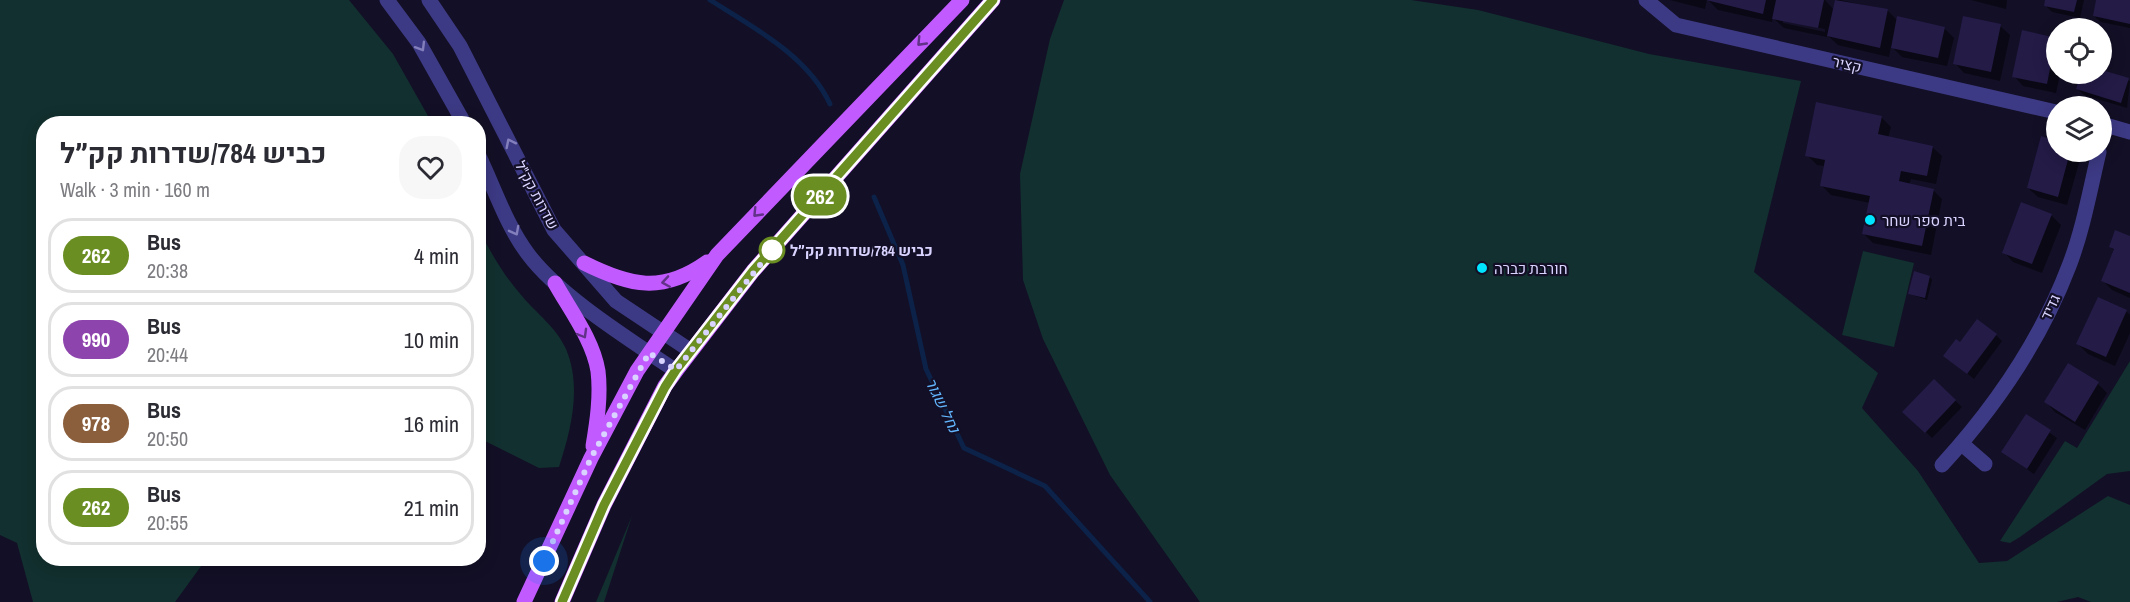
<!DOCTYPE html>
<html lang="en">
<head>
<meta charset="utf-8">
<style>
  body { margin:0; font-family:"Archivo Narrow",Heebo,sans-serif; background:#f7f7f7; color:#2b2b33; height:100vh; display:flex; flex-direction:column; font-size:22px; white-space:nowrap }
  * { box-sizing:border-box; margin:0 }
  p { font-size:20px; color:#7c7c81 }
  .icon { flex:none; width:33px; height:33px; fill:none; stroke:currentColor; stroke-width:2; stroke-linecap:round; stroke-linejoin:round }
  .map { position:relative; flex:1; overflow:hidden }
  .side { position:absolute; left:36px; top:116px; width:450px; height:450px; display:flex; flex-direction:column; background:#fff; border-radius:24px; box-shadow:0 3px 15px #0003 }
  .side>* { flex:none }
  .badge { padding:0 12px; border-radius:20px; font-size:21px; line-height:39px }
  .fabs { position:absolute; left:2046px; top:18px; display:grid; gap:12px }
  .fabs a { display:grid; place-items:center; width:66px; height:66px; border-radius:50%; background:#fff; box-shadow:0 3px 15px #0003; font-size:30px }
  .you { position:absolute; width:30px; height:30px; margin:-15px; border:4px solid #fff; border-radius:50%; background:#1a73e8; box-shadow:0 0 0 9px #1a73e833 }
  .map>.badge { position:absolute; translate:-50% -50%; box-shadow:0 0 0 3px #fff }
  .round { display:grid; place-items:center; flex:none; width:63px; height:63px; border-radius:24px; background:#f7f7f7 }
  .overview { display:flex; align-items:center; justify-content:space-between; height:102px; padding:0 24px }
  h1 { font-size:28px; font-weight:700; line-height:45px }
  ul { padding:0; list-style:none }
  li { display:flex; align-items:center; gap:18px; height:75px; margin:0 12px 9px; padding:0 12px; border:3px solid #e1e1e2; border-radius:24px }
  li div { flex:1 }
  li b { display:block; font-size:22px }
  li em { font-style:normal }
  li .badge { min-width:66px; font-weight:700; text-align:center }
  .map>svg:first-child { display:block }
</style>
</head>
<body>
<div class="map">
<svg width="2130" height="602" viewBox="0 0 2130 602">
  <rect width="100%" height="100%" fill="#130f26"/>
  <g fill="#12302f">
    <path d="M0 0H349L393 54 432 123H44V558H207L175 602H33L17 543 0 535Z"/>
    <path d="M1064 0H1411L1478 10 1649 54 1801 81 1754 272 1878 373 1862 408 1918 471 1979 563 2007 561 2108 496 2130 505V602H2091L2078 597 2057 602H1200L1110 475 1043 339 1023 280 1020 174 1050 39Z"/>
    <path d="M479 230C491 253 504 276 522 296 536 313 557 328 566 349 582 387 571 430 559 467L539 468 479 438Z"/>
    <path d="M1863 251 1914 263 1894 347 1842 335Z"/>
    <path d="M2130 361V471L2107 474 2020 537 2010 543 2000 541 2065 441 2077 448Z"/>
    <path d="M632 516 604 602H596Z"/>
  </g>
  <g fill="#0007" fill-rule="evenodd">
    <path d="M1670 0H1707L1705 9Z"/>
    <path d="M1708 0H1825L1834 10 1836 0H1840L1887 10 1898 21 1944 28 1954 38 1947 66 1902 57 1891 46 1889 57 1838 45 1827 35V37L1784 28 1773 18 1772 22 1718 10ZM1783 20 1825 29V32L1783 23Z"/>
    <path d="M1971 0H2007L2006 9Z"/>
    <path d="M2047 0H2084L2080 18 2052 12 2045 5Z"/>
    <path d="M2098 0 2130 1V28L2101 22 2094 16Z"/>
    <path d="M2000 26 2010 35 2000 81 1964 73 1955 63Z"/>
    <path d="M2023 32 2056 39V74H2060L2056 93 2023 86 2014 76Z"/>
    <path d="M2102 71 2130 81 2127 108 2084 95 2078 89 2082 74H2102Z"/>
    <path d="M1881 117 1891 127 1888 138 1932 147 1942 156 1936 184 1911 179 1909 185 1933 190 1942 199 1931 255 1873 243 1864 234 1870 203 1831 195 1821 185 1825 166 1817 165 1807 155Z"/>
    <path d="M2042 138 2056 142V152H2076L2081 156 2067 205 2038 197 2028 188Z"/>
    <path d="M2051 215 2061 225 2042 273 2013 262 2004 252Z"/>
    <path d="M2130 238V298L2112 290 2103 281 2115 251 2110 247Z"/>
    <path d="M1930 277 1932 280 1927 300 1910 294Z"/>
    <path d="M2126 311 2130 315V333L2115 366 2088 354 2078 344Z"/>
    <path d="M1996 335 2002 341 1974 379 1945 356 1961 344Z"/>
    <path d="M1934 381 1962 407 1932 438 1905 412Z"/>
    <path d="M2098 384 2107 393 2085 430 2055 412 2046 402Z"/>
    <path d="M2026 416 2057 438 2034 474 2003 452Z"/>
  </g>
  <g fill="none" stroke-linecap="round" stroke-linejoin="round">
    <g stroke="#0c2248" stroke-width="5">
      <path d="M710 0C753 27 808 56 830 104"/>
      <path d="M874 197 903 265 926 369 964 448 1045 486 1150 602"/>
    </g>
  </g>
  <g fill="#241b47">
    <path d="M1706 0H1766L1763 14Z"/>
    <path d="M1776 0H1824L1818 28 1772 19Z"/>
    <path d="M1835 0 1888 9 1880 48 1827 36Z"/>
    <path d="M2045 0H2077L2074 12 2044 6Z"/>
    <path d="M2096 0H2130V24L2093 16Z"/>
    <path d="M1897 16 1945 27 1938 58 1891 48Z"/>
    <path d="M1963 16 2001 24 1991 72 1953 64Z"/>
    <path d="M2022 30 2056 38 2047 84 2012 77Z"/>
    <path d="M2102 70 2129 78 2121 103 2076 89 2081 74H2102Z"/>
    <path d="M1816 102 1882 116 1878 134 1933 146 1927 176 1901 171 1899 181 1934 189 1922 246 1862 234 1870 196 1820 186 1825 160 1805 156Z"/>
    <path d="M2041 136 2056 141V152H2070L2058 197 2027 188Z"/>
    <path d="M2021 202 2052 214 2032 264 2002 253Z"/>
    <path d="M2115 230 2130 236V293L2101 281 2114 249 2109 247Z"/>
    <path d="M1914 271 1930 276 1925 298 1908 294Z"/>
    <path d="M2098 297 2127 310 2106 357 2076 344Z"/>
    <path d="M1977 319 1997 334 1967 374 1943 356 1956 339 1960 342Z"/>
    <path d="M2068 363 2099 382 2075 422 2044 402Z"/>
    <path d="M1934 379 1956 400 1925 433 1902 412Z"/>
    <path d="M2026 414 2051 430 2027 469 2001 452Z"/>
  </g>
  <g fill="none" stroke-linecap="round" stroke-linejoin="round">
    <g stroke="#3d3a85" stroke-width="15">
      <path d="M1646 0 1676 25 2056 112"/>
      <path d="M2102 124 2130 132"/>
      <path d="M1962 444 1985 464"/>
      <path d="M1942 465C1996 406 2040 342 2069 266 2083 230 2090 190 2099 152"/>
    </g>
    <g stroke="#3d3a85" stroke-width="15">
      <path d="M387 0 419 43 464 123"/>
      <path d="M429 0 460 46 554 230 616 301 691 351"/>
      <path d="M478 154C494 187 506 225 528 254 559 296 632 341 676 371"/>
    </g>
    <g stroke="#c25bff" stroke-width="15">
      <path d="M584 263C630 286 662 294 707 262"/>
      <path d="M555 283C570 310 593 340 598 371 601 396 597 422 593 446"/>
      <path d="M524 602 591 458 637 371 717 255 962 0"/>
      <path d="M562 602 604 505 665 386 676 371 753 271 993 0"/>
    </g>
  </g>
  <defs><path id="oneway-chevron" d="M-2-3.5L2.5 0L-2 3.5" fill="none" stroke-width="1.6" stroke-linecap="round" stroke-linejoin="round" transform="scale(1.5)"/></defs>
  <g stroke="#623188">
    <use href="#oneway-chevron" transform="translate(921 42) rotate(134)"/>
    <use href="#oneway-chevron" transform="translate(757 213) rotate(134)"/>
    <use href="#oneway-chevron" transform="translate(666 282) rotate(171)"/>
    <use href="#oneway-chevron" transform="translate(583 334) rotate(60)"/>
  </g>
  <g stroke="#837fbc">
    <use href="#oneway-chevron" transform="translate(421 47) rotate(59)"/>
    <use href="#oneway-chevron" transform="translate(510 143) rotate(-117)"/>
    <use href="#oneway-chevron" transform="translate(515 231) rotate(62)"/>
  </g>
  <g fill="none" stroke-linecap="round" stroke-linejoin="round">
    <g stroke="#fff" stroke-width="14">
      <path id="line" d="M562 602 604 505 665 387 676 370 753 271 993 0"/>
    </g>
    <use href="#line" stroke="#6b8e23" stroke-width="9"/>
    <path stroke="#d9d4ff" stroke-width="6" stroke-dasharray="0 10.8" d="M544 561 591 458 649 353 676 370 776 245 772 250"/>
  </g>
  <g fill="#00e5ff" stroke="#130f26" stroke-width="2">
    <circle cx="1870" cy="220" r="6"/>
    <circle cx="1482" cy="268" r="6"/>
  </g>
  <circle fill="#fff" stroke="#6b8e23" stroke-width="3" cx="772" cy="250" r="12"/>
  <g text-anchor="middle" dominant-baseline="central" stroke-width="4.5" stroke-linejoin="round" paint-order="stroke">
    <g font-size="15" fill="#d9d4ff" stroke="#130f26">
      <text transform="translate(1847 64) rotate(13)">קציר</text>
      <text transform="translate(537 195) rotate(62)">שדרות קק"ל</text>
      <text transform="translate(2050 307) rotate(-65)">גדיד</text>
    </g>
    <g font-size="15" fill="#d9d4ff" stroke="#130f26" text-anchor="start">
      <text x="1882" y="220">בית ספר שחר</text>
      <text x="1494" y="268">חורבת כברה</text>
    </g>
    <g font-size="15" font-weight="bold" fill="#d9d4ff" stroke="#130f26" text-anchor="start">
      <text x="790" y="250">כביש 784/שדרות קק״ל</text>
    </g>
    <g font-size="16" font-style="italic" fill="#62b6ff" stroke="#130f26">
      <text transform="translate(943 405) rotate(64)">נחל שגור</text>
    </g>
  </g>
</svg>
<div class="fabs">
<a><svg class="icon" aria-label="locate" viewBox="0 0 24 24"><circle cx="12" cy="12" r="6"/><path d="M12 2v4M12 18v4M2 12h4M18 12h4"/></svg></a>
<a><svg class="icon" aria-label="layers" viewBox="0 0 24 24"><path d="M12 4l9 5-9 5-9-5zM3 14l9 5 9-5"/></svg></a>
</div>
<div class="you" style="left:544px;top:561px"></div>
<b class="badge" style="left:820px;top:196px;background:#6b8e23;color:#fff">262</b>
<section class="side">
<div class="overview"><div><h1>כביש 784/שדרות קק״ל</h1><p>Walk · 3 min · 160 m</p></div><a class="round"><svg class="icon" aria-label="heart" viewBox="0 0 24 24"><path d="M12 20l-8-8c-3-5 5-10 8-4 3-6 11-1 8 4z"/></svg></a></div>
<ul>
<li><span class="badge" style="background:#6b8e23;color:#fff">262</span><div><b>Bus</b><p>20:38</p></div><em>4 min</em></li>
<li><span class="badge" style="background:#8e44ad;color:#fff">990</span><div><b>Bus</b><p>20:44</p></div><em>10 min</em></li>
<li><span class="badge" style="background:#8b5e3c;color:#fff">978</span><div><b>Bus</b><p>20:50</p></div><em>16 min</em></li>
<li><span class="badge" style="background:#6b8e23;color:#fff">262</span><div><b>Bus</b><p>20:55</p></div><em>21 min</em></li>
</ul>
</section>
</div>
</body>
</html>
